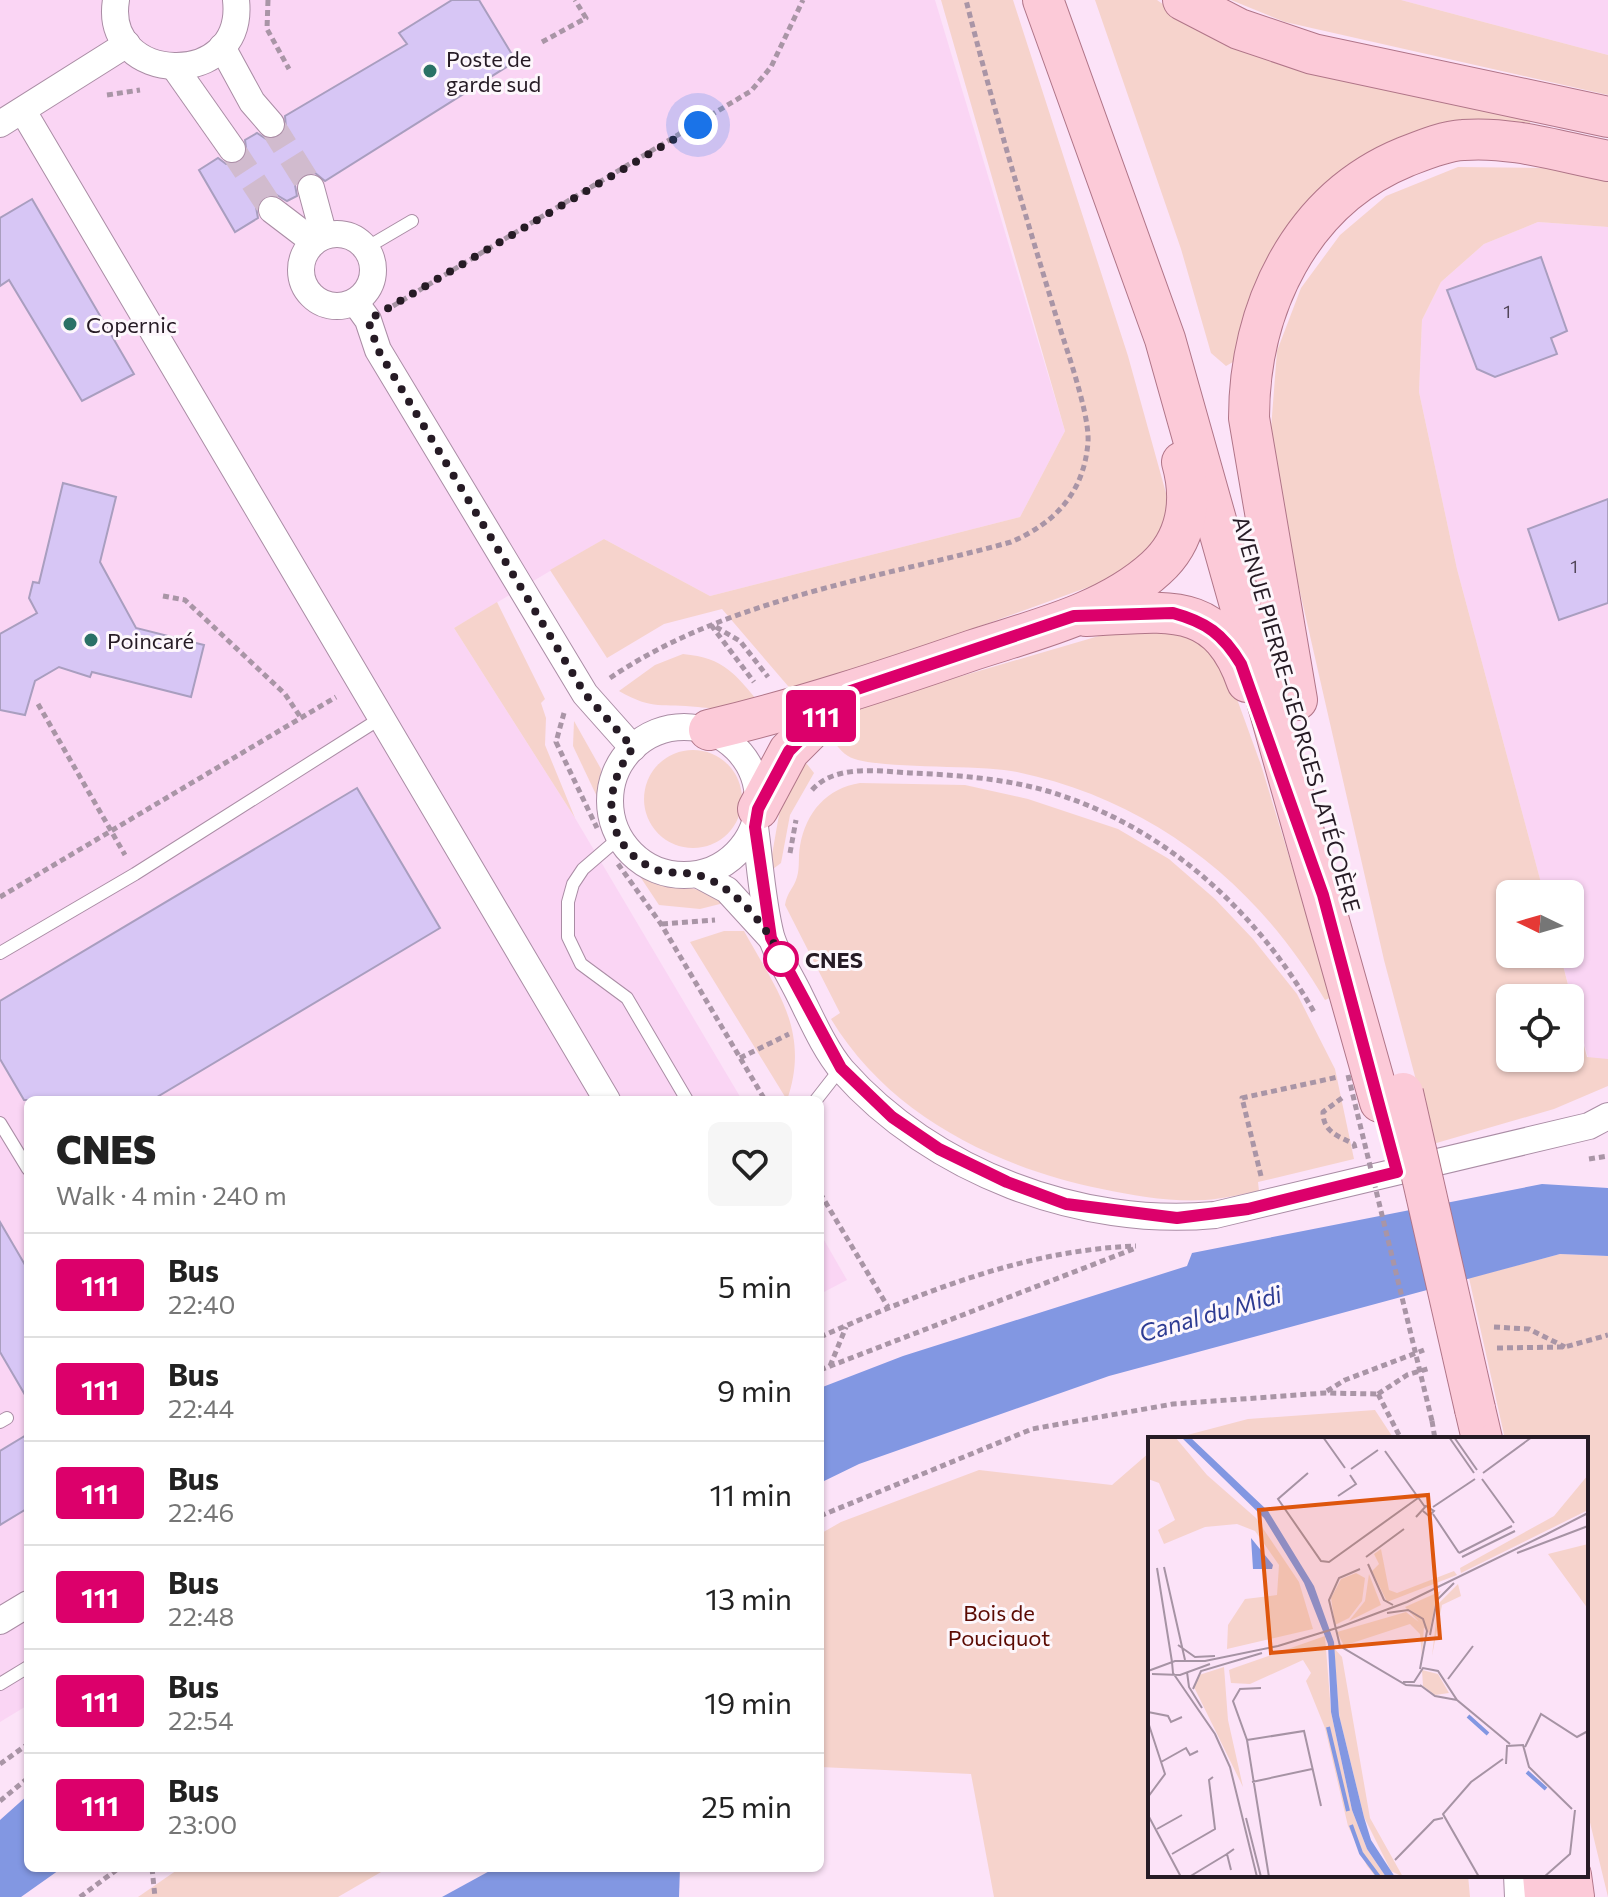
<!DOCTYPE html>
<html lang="en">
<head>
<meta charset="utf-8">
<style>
  body { margin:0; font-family:Commissioner,sans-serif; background:#f6f6f6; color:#222; height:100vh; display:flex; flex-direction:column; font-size:30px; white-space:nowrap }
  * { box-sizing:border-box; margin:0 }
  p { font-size:26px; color:#767676 }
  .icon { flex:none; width:44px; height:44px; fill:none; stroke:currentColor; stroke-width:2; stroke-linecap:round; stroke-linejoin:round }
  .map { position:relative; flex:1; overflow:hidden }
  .details { position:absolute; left:24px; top:1096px; width:800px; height:776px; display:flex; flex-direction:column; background:#fff; border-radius:12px; box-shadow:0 2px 6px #0004 }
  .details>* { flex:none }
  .badge { padding:0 16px; border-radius:6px; font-size:28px; line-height:52px }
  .needle { width:52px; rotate:275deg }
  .buttons { position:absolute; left:1496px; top:880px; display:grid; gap:16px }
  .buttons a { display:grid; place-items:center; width:88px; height:88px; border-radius:12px; background:#fff; box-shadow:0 2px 6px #0004; font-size:40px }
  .you { position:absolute; width:40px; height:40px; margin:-20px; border:6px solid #fff; border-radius:50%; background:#1a73e8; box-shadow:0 0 0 12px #1a73e833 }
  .map>.badge { position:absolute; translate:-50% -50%; box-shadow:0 0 0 4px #fff }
  .round { display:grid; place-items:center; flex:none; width:84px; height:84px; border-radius:12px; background:#f6f6f6 }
  .overview { display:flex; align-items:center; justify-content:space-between; height:136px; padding:0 32px }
  h1 { font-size:38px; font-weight:800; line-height:60px }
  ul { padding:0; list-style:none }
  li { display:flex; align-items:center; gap:24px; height:104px; padding:0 32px; border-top:2px solid #e0e0e0 }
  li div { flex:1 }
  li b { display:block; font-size:30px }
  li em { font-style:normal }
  li .badge { min-width:88px; font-weight:700; text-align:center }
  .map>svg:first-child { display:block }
</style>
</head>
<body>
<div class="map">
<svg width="1608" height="1897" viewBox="0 0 1608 1897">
  <rect width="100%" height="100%" fill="#fce3f8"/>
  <g fill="#fad5f4">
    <path d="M0 0H935L1065 431 1020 517 710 596 604 539 454 628 575 818 742 1100H28V1705L0 1722Z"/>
    <path d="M1401 0H1608V55Z"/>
    <path d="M1538 222 1608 227V1065L1588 1057 1560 954H1570V894H1544L1457 569 1419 392 1422 320 1441 282 1484 244Z"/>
    <path d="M820 1233 847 1280 820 1294Z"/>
  </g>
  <g fill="#f6d3cc" fill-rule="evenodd">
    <path d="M941 0H1013L1128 356 1169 504 1163 533 1122 575 794 693 722 609 664 624 607 658 550 570 604 539 710 596 1020 517 1065 431Z"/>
    <path d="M1095 0H1157L1178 15 1533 114 1528 129 1397 146 1250 307 1233 362 1226 366 1211 353 1181 249Z"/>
    <path d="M1231 0H1401L1608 55V95L1285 22Z"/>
    <path d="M1458 167 1546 168 1608 181V227L1538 222 1484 244 1441 282 1422 320 1419 392 1457 569 1544 894H1510V954H1560L1587 1057 1608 1059V1086L1554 1109 1433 1144 1384 960 1295 570 1278 490 1271 429 1277 351 1301 288 1340 235 1386 196ZM1510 998H1570V1058H1510Z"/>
    <path d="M497 602 545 699 541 703 546 718 545 745 575 818 454 628Z"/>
    <path d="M1179 629 1209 647 1229 677 1261 765 1332 997 1325 1000C1257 883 1151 800 1017 772 982 764 869 770 848 756 839 751 831 737 824 729L856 707 1109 633Z"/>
    <path d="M683 654C725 658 735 674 761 705 733 709 726 710 698 707 662 703 654 711 619 691L655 665Z"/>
    <path d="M574 721 601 769 600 803 573 746Z"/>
    <circle cx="693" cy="799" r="49"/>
    <path d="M799 754 814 773 790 815 781 863 769 872 780 809Z"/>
    <path d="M860 783 965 785 1028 799 1118 829 1169 859 1215 899 1253 939 1297 994 1335 1069 1354 1159 1258 1182 1259 1191C1242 1194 1223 1199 1205 1200 1171 1202 1135 1196 1102 1189 995 1167 889 1115 831 1019L840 1013 785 905C787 892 794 888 797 877 800 867 798 856 800 846 806 812 827 788 860 783Z"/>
    <path d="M639 875C666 885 701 885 724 903L700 909 659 905Z"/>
    <path d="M724 931H744C776 989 811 1031 787 1100L690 942Z"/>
    <path d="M1560 1254 1608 1256V1897L1586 1806V1439H1505L1469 1278Z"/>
    <path d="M1375 1410 1394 1439H1172L1248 1419Z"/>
    <path d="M1150 1452V1875H1468L1470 1897H994L971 1774 820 1767V1534L841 1522 979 1470 1112 1485Z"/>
    <path d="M180 1868H388L338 1897H138Z"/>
  </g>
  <g fill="#8297e2">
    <path d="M1542 1184 1608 1188V1256L1560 1254 1109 1376 859 1464 820 1483V1388L903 1356 1187 1266 1192 1253Z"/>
    <path d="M28 1795V1868H62L21 1897H0V1820Z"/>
    <path d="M495 1868H680L679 1897H442Z"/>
  </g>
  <g fill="#d7c6f5" stroke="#a99ebf" stroke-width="2">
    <path d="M452 0H479L516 61 325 181 314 172 300 176 295 185 297 196 287 201 275 194 265 196 256 207 258 218 235 232 199 170 218 158 226 164 241 162 247 155 245 140 257 133 266 139 281 137 286 128 285 116 407 44 399 33Z"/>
    <path d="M32 199 134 374 82 401 9 280 0 286V218Z"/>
    <path d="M1541 257 1567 331 1551 338 1557 354 1495 377 1477 369 1447 290Z"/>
    <path d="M63 483 116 497 100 562 136 628 204 645 191 697 92 672 90 677 59 667 35 681 25 715 0 710V634L37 613 29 598 33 582 39 583Z"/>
    <path d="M1608 499V603L1559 620 1528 529Z"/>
    <path d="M357 788 440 928 152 1100H24L0 1059V1001Z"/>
    <path d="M0 1222 28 1270V1400L0 1352Z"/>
    <path d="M28 1434V1508L0 1525V1451Z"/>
  </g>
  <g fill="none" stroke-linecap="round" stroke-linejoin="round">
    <g stroke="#d1bbce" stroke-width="26" stroke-dasharray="26 13" stroke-linecap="butt">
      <path d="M271 124 311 188"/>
      <path d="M232 149 272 210"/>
    </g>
    <g stroke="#aa8da5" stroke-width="14">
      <g id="service">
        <path d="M366 248 412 221"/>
        <path d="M619 838 583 869 573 884 568 902V937L581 964 627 998 687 1100"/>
        <path d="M0 953 135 874 381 718"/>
        <path d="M816 1100 841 1068"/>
        <path d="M0 1123 28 1169"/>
        <path d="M0 1422 7 1418"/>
        <path d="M0 1684 28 1667"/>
      </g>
    </g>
    <g stroke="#aa8da5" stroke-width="28">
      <g id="minor">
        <path d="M116 0C102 85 246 91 236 0"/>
        <path d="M222 47 252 102 271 124"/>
        <path d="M175 68 232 149"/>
        <path d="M23 111 607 1100"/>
        <path d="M0 124 127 44"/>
        <path d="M311 188 324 236"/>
        <path d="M272 210 314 242"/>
        <circle cx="337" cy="270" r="36"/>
        <path d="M355 302 368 320 378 350 585 694 633 748"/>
        <circle cx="684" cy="801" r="74"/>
        <path d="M755 827C760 863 762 901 771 936 777 956 791 977 800 996 812 1020 825 1050 842 1070 932 1172 1081 1228 1215 1215L1589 1126 1608 1116"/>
        <path d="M699 875 727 890 771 938"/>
        <path d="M0 1621 28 1604"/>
        <path d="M1517 1875 1518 1897"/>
      </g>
    </g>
    <g stroke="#b07588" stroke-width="42">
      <g id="primary">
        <path d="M1043 0 1165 339 1380 1102"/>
        <path d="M1183 0 1239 29 1313 54 1608 117"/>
        <path d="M1086 616C1161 613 1217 596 1247 682"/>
        <path d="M1297 700 1249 418C1249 309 1300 200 1405 157 1423 150 1444 141 1463 140 1511 136 1561 152 1608 161"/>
        <path d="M709 730C798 709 886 680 973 650 1034 630 1107 613 1156 568 1187 540 1193 501 1182 462"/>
        <path d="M758 809 789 751 845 695"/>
        <path d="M1475 1409 1482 1439"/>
        <path d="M1543 1875 1545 1897"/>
        <path d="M1571 1875 1574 1897"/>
      </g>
    </g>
    <g stroke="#a995a6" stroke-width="5" stroke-dasharray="6 4" stroke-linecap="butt">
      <path d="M268 0 267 29 289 69"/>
      <path d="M542 42 586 18 575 0"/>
      <path d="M107 95 140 90"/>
      <path d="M393 306 751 91 771 67 803 0"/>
      <path d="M163 596 185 600 285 694 301 718"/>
      <path d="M711 625 754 682"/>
      <path d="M716 627 740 641 768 677"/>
      <path d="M610 678C728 598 876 579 1011 542 1055 523 1084 493 1088 442 1090 412 1062 337 1053 306 1022 204 992 103 966 0"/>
      <path d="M38 704 125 855"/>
      <path d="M564 713 556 742 597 828"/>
      <path d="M812 790C835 764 878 771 910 773 959 775 1013 779 1060 795 1169 831 1258 913 1314 1012"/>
      <path d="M790 853 796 820"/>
      <path d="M618 864 661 924 765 1100"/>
      <path d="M0 897 336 697"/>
      <path d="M662 924 715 920"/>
      <path d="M740 1058 789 1034"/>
      <path d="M1342 1098 1323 1112C1323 1132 1338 1136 1354 1144L1356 1152"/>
      <path d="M1589 1159 1608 1156"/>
      <path d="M1261 1176 1242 1098 1338 1077"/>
      <path d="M820 1193 888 1307"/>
      <path d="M1494 1327 1529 1329 1565 1347"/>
      <path d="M820 1337C921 1293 1024 1250 1136 1246"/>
      <path d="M1497 1348 1565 1347 1608 1335"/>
      <path d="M830 1366 846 1327"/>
      <path d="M820 1370 1136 1248"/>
      <path d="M1327 1391 1345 1380 1424 1350"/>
      <path d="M1378 1394 1407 1375 1430 1368"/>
      <path d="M1378 1394 1401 1439"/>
      <path d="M1432 1421 1435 1439"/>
      <path d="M820 1516 1032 1429 1173 1404 1325 1393 1378 1394"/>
      <path d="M0 1764 28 1744"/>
      <path d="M0 1801 28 1778"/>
      <path d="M152 1868 155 1897"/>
      <path d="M80 1897 119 1868"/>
    </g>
    <use href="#service" stroke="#fff" stroke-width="12"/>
    <use href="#minor" stroke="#fff" stroke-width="26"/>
    <use href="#primary" stroke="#fccad8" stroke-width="40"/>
    <g stroke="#b07588" stroke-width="42" stroke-linecap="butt">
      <path id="primary-bridge" d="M1403 1093 1475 1409"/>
    </g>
    <path stroke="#a995a6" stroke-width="5" stroke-dasharray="6 4" stroke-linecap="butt" d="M1348 1075 1432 1421"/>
    <use href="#primary-bridge" stroke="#fccad8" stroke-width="40"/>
  </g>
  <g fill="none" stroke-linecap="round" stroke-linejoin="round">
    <g stroke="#fff" stroke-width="18">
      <path id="line" d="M1173 613C1206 622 1223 634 1241 664L1323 895 1397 1172 1248 1209 1177 1218 1066 1204 1007 1182 939 1149 892 1117 841 1068 771 938 755 827 758 809 789 751 848 692 1074 616Z"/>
    </g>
    <use href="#line" stroke="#dc006b" stroke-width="12"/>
    <path stroke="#261b25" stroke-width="8" stroke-dasharray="0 14.4" d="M698 125 368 320 378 350 585 694 633 748C602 788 601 843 652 868 669 876 686 870 701 876 734 887 769 927 781 959"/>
  </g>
  <g fill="#2a7166" stroke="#fdf7fc" stroke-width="3">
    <circle cx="430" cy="71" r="8"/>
    <circle cx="70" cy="324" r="8"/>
    <circle cx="91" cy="640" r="8"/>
  </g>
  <circle fill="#fff" stroke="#dc006b" stroke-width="4" cx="781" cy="959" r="16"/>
  <g text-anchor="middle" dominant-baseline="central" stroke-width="6" stroke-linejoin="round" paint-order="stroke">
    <g font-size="18" fill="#524659">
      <text x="1507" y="311">1</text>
      <text x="1574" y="566">1</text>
    </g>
    <g font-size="22" fill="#261b25" stroke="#fdf7fc" text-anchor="start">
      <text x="446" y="58">Poste de<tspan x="446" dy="25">garde sud</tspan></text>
      <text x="86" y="324">Copernic</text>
      <text x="107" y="640">Poincaré</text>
    </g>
    <g font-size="22" fill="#261b25" stroke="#fdf7fc">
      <text transform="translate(1297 714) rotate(74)">AVENUE PIERRE-GEORGES LATÉCOÈRE</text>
    </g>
    <g font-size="22" font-weight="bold" fill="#261b25" stroke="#fdf7fc" text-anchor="start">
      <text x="805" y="959">CNES</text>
    </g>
    <g font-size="22" fill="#5b0a02" stroke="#fdf7fc">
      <text x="999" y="1612">Bois de<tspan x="999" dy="25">Pouciquot</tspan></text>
    </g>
    <g font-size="24" font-style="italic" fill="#2e3c93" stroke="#fdf7fc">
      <text transform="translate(1210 1313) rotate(-16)">Canal du Midi</text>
    </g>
  </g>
  <g transform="translate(1148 1437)">
    <rect width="440" height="440" fill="#fce3f8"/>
    <path d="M0 0H27L59 38 108 81 151 145 165 192 79 212 80 188 97 162 129 158 131 128 107 94 89 87 57 90 16 107 10 93 27 83 11 46 0 42ZM440 38V73L313 136 312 131 406 79ZM440 107V172L400 117ZM233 112 241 153 249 156 306 134 309 138 239 165 224 134 231 127 226 117ZM208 136 217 141 214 164 201 181 187 188 183 161 193 142ZM221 137 233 168 201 184 217 164ZM310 147 313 159 294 168 284 219 290 167ZM293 154 288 163 281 196 257 170ZM258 175 276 189 274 219 272 197 262 187 198 208V213L189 195ZM177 199 183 275 204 373 219 412 238 440H228L219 429 200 389 177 291 158 244 163 236 155 223 102 247 83 246 81 233 86 231ZM186 211 194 220 222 381 255 440 243 434 216 380 191 278ZM76 230 80 283 95 350 46 250 51 238ZM274 233 290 237 301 256 287 258 275 249Z" fill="#f6d3cc"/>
    <path d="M33 0H42L120 74 166 149 186 205 191 278 216 380 223 403 247 440H238L219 412 204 373 183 275 180 207 156 146 116 81ZM103 101 125 128 124 132H105Z" fill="#8297e2"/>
    <path fill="none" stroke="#8297e2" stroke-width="4" d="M320 279 340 297M180 290 200 374M379 335 398 352M203 388 213 416 231 440"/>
    <path fill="none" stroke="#a693a4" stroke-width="2" d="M175 0 197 31M301 0 326 36M306 0 329 33M237 14 277 70M203 32 230 13M160 36 130 62 173 124 181 125 270 61M335 36 384 0M334 42 366 86M190 59 208 47 202 38M285 70 327 42M285 77 311 116M268 80 278 69 286 74 281 79 275 74M397 98 440 76M311 116 364 89M369 116 440 89M218 120 256 92M314 120 367 94M220 127 236 163 245 168M16 130 37 223M9 131 24 225M212 132 191 141 181 163 192 209 258 248 273 249M239 176 260 173 275 182 279 194 272 232M282 198 289 163 306 146M30 208 47 220 67 219M24 225 25 236 67 297 82 330 109 440M0 234 27 224H57L130 209 192 190 259 165 399 97M39 235 41 250 54 271M4 237 32 238 62 227M300 242 325 209M255 245H266L275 231 290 234 309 263 362 307M272 248 287 259 309 263M113 251 92 252 85 264 99 303 121 440M45 252 53 234 114 216M0 275 20 279 23 285 34 280M0 285 17 337 0 360M99 303 156 294 173 369M377 310 393 277 429 300 440 294M13 325 38 311 42 318 50 314M358 327 359 309 375 308 381 330 424 372M104 345 164 332M0 378 33 440M98 381 113 440M9 392 34 378M24 417 67 392 61 343 65 340M247 423 286 383 295 381M83 433 79 417 86 412M41 440 79 417M331 440 295 377 323 345 355 322M396 440 422 417 427 373"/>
    <path fill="#de560d" fill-opacity="0.15" stroke="#de560d" stroke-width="4" d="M280 58 292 201 123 216 111 73Z"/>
    <rect width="440" height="440" fill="none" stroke="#261b25" stroke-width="4"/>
  </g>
</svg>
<div class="buttons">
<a><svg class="needle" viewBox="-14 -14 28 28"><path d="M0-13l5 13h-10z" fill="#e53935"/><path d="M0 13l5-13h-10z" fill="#767676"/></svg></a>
<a><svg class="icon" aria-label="locate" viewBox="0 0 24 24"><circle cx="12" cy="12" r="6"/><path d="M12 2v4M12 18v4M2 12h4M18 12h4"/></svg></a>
</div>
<div class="you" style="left:698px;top:125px"></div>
<b class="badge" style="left:821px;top:716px;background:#dc006b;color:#fff">111</b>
<section class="details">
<div class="overview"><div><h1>CNES</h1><p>Walk · 4 min · 240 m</p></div><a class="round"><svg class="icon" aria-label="heart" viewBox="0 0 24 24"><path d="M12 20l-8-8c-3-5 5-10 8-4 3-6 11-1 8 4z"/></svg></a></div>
<ul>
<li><span class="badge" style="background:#dc006b;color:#fff">111</span><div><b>Bus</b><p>22:40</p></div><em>5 min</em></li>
<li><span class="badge" style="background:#dc006b;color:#fff">111</span><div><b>Bus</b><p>22:44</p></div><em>9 min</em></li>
<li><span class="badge" style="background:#dc006b;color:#fff">111</span><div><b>Bus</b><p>22:46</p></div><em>11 min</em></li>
<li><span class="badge" style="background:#dc006b;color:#fff">111</span><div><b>Bus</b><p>22:48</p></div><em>13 min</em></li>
<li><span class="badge" style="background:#dc006b;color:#fff">111</span><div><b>Bus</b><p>22:54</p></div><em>19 min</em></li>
<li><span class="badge" style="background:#dc006b;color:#fff">111</span><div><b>Bus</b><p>23:00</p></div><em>25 min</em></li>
</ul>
</section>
</div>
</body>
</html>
